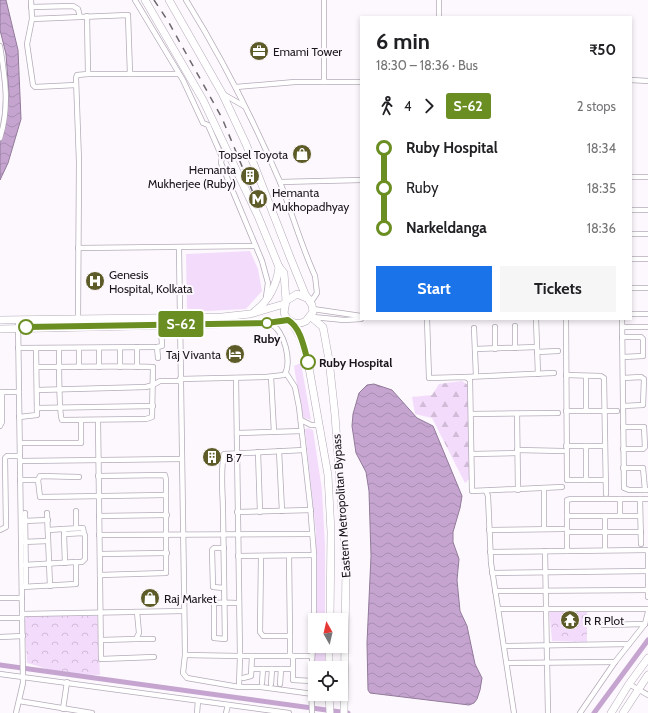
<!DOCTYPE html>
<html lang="en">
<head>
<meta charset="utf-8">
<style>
  body { margin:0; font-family:Cabin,sans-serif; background:#f6f6f6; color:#202124; height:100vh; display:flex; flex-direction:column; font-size:15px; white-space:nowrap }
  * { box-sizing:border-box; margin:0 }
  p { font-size:13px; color:#757577 }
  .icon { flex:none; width:22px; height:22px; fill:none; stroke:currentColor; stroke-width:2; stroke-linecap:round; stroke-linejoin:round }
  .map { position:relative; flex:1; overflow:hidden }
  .sheet { position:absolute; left:360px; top:16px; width:272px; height:304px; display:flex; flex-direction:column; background:#fff; border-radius:0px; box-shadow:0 2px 6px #0003 }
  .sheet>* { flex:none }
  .badge { padding:0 8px; border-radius:3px; font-size:14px; line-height:26px }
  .needle { width:26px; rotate:352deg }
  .buttons { position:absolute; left:308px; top:613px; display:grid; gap:8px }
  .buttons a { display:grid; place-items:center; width:40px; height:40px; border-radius:0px; background:#fff; box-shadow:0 2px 6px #0003; font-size:20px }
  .map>.badge { position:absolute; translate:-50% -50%; box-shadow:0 0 0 2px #fff }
  .legs { display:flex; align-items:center; gap:6px; height:44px; padding:0 16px; font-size:13px }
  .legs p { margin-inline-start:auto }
  .headline { display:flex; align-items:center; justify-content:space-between; height:68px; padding:0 16px }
  h1 { font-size:22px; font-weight:700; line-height:30px }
  .cta { display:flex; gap:8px; margin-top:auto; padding:8px 16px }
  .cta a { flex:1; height:46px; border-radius:0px; background:#1a73e8; color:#fff; font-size:16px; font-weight:700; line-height:46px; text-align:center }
  .cta a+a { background:#f6f6f6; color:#202124 }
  ul { padding:0 16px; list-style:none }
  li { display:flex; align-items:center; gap:14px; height:40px; font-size:15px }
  li i { display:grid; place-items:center; width:6px; height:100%; margin:0 5px; background:currentColor }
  li i::after { content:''; width:10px; height:10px; margin:-5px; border:3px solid; border-radius:50%; background:#fff }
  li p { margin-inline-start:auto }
  li:first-child i { background:linear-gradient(#0000 50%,currentColor 0) }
  li:last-child i { background:linear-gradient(currentColor 50%,#0000 0) }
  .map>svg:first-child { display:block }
</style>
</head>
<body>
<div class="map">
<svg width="648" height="713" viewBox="0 0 648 713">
  <defs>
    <pattern id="forest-firs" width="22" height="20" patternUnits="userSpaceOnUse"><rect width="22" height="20" fill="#f3dcfb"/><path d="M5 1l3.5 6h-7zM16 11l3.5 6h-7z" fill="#d0bcd7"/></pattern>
    <pattern id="park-crowns" width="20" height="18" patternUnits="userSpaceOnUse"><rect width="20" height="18" fill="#f3dcfb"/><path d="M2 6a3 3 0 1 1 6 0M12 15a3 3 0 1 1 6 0" fill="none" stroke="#d0bcd7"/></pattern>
    <pattern id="water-waves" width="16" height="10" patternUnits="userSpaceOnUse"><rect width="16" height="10" fill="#c5a5d0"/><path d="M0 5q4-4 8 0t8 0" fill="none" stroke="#a98db2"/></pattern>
  </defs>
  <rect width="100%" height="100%" fill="#fdf8fe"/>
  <path fill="url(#forest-firs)" d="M462 381 468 385 471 477 465 483 432 418 415 414 412 397 432 395 439 384Z"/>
  <g fill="url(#park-crowns)">
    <path d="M549 609H587V642L552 641Z"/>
    <path d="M24 616H97L100 675 64 674 27 663Z"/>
  </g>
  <g fill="#f3dcfb">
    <path d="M250 251 258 269 262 291 246 309 187 312 186 254Z"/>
    <path d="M301 363 311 420 302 417 294 366Z"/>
    <path d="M307 428 313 430 322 490 325 545V620H315L316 533 305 430Z"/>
    <rect x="315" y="646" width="10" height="22"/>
  </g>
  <g fill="url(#water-waves)" stroke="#927a9a">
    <path d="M0 0H6L18 50 21 119 8 163 0 180V141L4 133 9 95 6 54 0 30Z"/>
    <path d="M374 384 392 390 417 418 433 426 462 496 460 508 453 532V542L459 559 457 580 460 611 467 626 475 664 482 678 480 690 477 699 474 703 469 705 370 693 368 690 367 643 371 556 369 491 366 472 356 453 352 426 353 414 359 393 367 385Z"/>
  </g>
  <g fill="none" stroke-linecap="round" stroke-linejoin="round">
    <g stroke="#c5a5d0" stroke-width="5">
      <path d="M0 665 348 713"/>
      <path d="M594 713 648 640"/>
    </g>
    <g stroke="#b4abb8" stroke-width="6">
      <g id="street">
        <path d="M31 0 32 19 27 44 33 85 35 87 76 85"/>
        <path d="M135 0 183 80 203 123 208 125 222 157 221 163 262 261 268 283 266 297"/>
        <path d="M186 0C222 58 253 119 280 182 292 213 301 245 315 276L317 293 311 302"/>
        <path d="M439 0V17"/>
        <path d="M31 7 73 6 78 9 80 17 128 15 130 74"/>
        <path d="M87 16 88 74"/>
        <path d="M32 19 80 17"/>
        <path d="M0 46C5 78 10 106 0 138"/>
        <path d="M631 80 648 81"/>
        <path d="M324 82V0"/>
        <path d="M236 87 295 82H361"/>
        <path d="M223 94 244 106"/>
        <path d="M631 177H648"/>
        <path d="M280 182 361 180"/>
        <path d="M631 210H648"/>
        <path d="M631 234H648"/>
        <path d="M78 248 254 246"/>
        <path d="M179 248 185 655 183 673 187 678 239 687H261L313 694"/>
        <path d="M631 259H648"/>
        <path d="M631 288H648"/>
        <path d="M313 309 361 316"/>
        <path d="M631 314H648"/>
        <path d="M313 317 344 320 361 319"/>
        <path d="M78 319 79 162 76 78 77 75 88 74H179"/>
        <path d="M427 319 429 378 466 377 470 380 472 491 562 487"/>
        <path d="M536 319 538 374"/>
        <path d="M566 319 567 480H605"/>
        <path d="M622 319 624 488 629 490H648"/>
        <path d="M515 326V348"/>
        <path d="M495 327V349"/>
        <path d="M622 327H648"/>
        <path d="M474 328 476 376"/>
        <path d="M622 337H641L643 339V356L623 357"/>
        <path d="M157 347 158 358"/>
        <path d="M18 348 157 347 162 346 161 325"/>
        <path d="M79 348V367"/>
        <path d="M99 348V367"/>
        <path d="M120 348V367"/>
        <path d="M475 349 537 347"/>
        <path d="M537 352 558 351"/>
        <path d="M37 367C76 367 114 366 153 367L152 417 146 419 62 420C59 415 59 359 59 348"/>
        <path d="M137 367V347"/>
        <path d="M286 373 295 387 299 407 310 504 314 555V632L311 675 312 713"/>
        <path d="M566 375 601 376 604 378 606 494"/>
        <path d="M586 376V411"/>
        <path d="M271 377 274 432"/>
        <path d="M466 377 554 373"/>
        <path d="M236 378 240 656H312"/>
        <path d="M623 378 641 377 644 379 643 405 623 406"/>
        <path d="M180 379 266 377 284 375C293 364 284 328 270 324"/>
        <path d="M37 390 146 387 153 385 160 381H180"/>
        <path d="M0 392H19"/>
        <path d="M0 405H2V392"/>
        <path d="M37 408 153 406"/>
        <path d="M566 411H617"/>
        <path d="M471 414 558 413"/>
        <path d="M517 414 518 490"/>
        <path d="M19 417 37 415 36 348"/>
        <path d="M98 420 101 659 154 657"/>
        <path d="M301 420 311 425H319"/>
        <path d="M0 426 2 422V405"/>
        <path d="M237 433 302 431"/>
        <path d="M20 443H81V420"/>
        <path d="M566 446H605"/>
        <path d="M586 446V480"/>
        <path d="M623 449H643L645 447 644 427H623"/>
        <path d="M517 450 563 451"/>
        <path d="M279 451 282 511"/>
        <path d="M258 452 260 512"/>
        <path d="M472 454 517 453"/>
        <path d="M20 461 182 459"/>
        <path d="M623 468H643L645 490"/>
        <path d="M98 476 165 475 166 480V573L100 575"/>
        <path d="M20 480H38L40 497 166 495"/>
        <path d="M38 480 40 476 79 477"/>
        <path d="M544 488V529"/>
        <path d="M486 491 488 496 491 563 514 713"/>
        <path d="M620 499V516"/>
        <path d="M640 499 641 544"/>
        <path d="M76 511V528"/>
        <path d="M237 512 311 510"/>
        <path d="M25 513 26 586"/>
        <path d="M47 513 50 586"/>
        <path d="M99 516 167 515"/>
        <path d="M567 516H640"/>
        <path d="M605 516V550"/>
        <path d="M23 521 48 520"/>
        <path d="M0 530 6 527 5 458 7 456H20"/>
        <path d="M48 530 63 529"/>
        <path d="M489 530 563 529"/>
        <path d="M567 532H641"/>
        <path d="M64 534 65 563"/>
        <path d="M99 535 312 534"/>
        <path d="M22 542 48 541"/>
        <path d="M224 548H214L212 550 213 587 224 588"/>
        <path d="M648 550V597"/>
        <path d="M545 551 548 713"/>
        <path d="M567 551V500L571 499H648"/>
        <path d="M490 552 648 550"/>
        <path d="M100 554 167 553"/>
        <path d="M238 556 314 555"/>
        <path d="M261 556 260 632 263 636H290L289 556"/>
        <path d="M24 565 76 562"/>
        <path d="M492 573 648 571"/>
        <path d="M22 587 76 584V562H82L85 559V535L83 533 65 534 63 529 83 528 84 534"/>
        <path d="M495 591 648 590"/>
        <path d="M0 598H22"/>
        <path d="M239 603C231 603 222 602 214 603V638L225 639C224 597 224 555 223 512 223 494 220 472 224 454L304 450"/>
        <path d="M498 609H648"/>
        <path d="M22 614 184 611"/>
        <path d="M0 618H22"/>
        <path d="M603 625 645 624"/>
        <path d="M290 636V656"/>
        <path d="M0 637 23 636"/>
        <path d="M136 639H153"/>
        <path d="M101 640 136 639 139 633 137 612"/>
        <path d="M504 646 629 644"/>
        <path d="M185 655 240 656 239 687"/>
        <path d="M293 656V680L312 681"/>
        <path d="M507 663 615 662"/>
        <path d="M252 669H292"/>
        <path d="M0 674 289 713"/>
        <path d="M243 678 251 676 252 656"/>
        <path d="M262 683 263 669"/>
        <path d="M271 684 272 669"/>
        <path d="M280 684 281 669"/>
        <path d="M629 684 648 695"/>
        <path d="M19 701 92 713"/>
        <path d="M63 709 67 682"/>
        <path d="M16 713 23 683 18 320"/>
        <path d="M197 713 198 701"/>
        <path d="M226 713 228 705"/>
        <path d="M580 713 615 662 645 624 648 612"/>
      </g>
    </g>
    <g stroke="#b4abb8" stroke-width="8">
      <g id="secondary">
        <path d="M611 713 629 684 648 658"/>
        <path d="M623 713 648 675"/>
      </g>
    </g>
    <g stroke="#b4abb8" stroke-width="8">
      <g id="primary">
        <path d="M145 0 203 100 258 216 279 267 284 273 286 301"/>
        <path d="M169 0 222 93 246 144 290 257 305 294 312 305 313 312 306 321C297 326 288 323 284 313L286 301 297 294 309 299"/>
        <path d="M255 311C269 301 277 284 279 267"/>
        <path d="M311 317 323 327 329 360 335 415 346 566 344 713"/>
        <path d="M0 320 222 317 250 314 284 304"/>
        <path d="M292 323 301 338 308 362 328 475 331 532 330 620"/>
        <path d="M0 329 267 323 288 320"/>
        <path d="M329 668V646"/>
        <path d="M329 694 330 713"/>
      </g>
    </g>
    <use href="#street" stroke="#fff" stroke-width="4.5"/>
    <use href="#secondary" stroke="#fff" stroke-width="7"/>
    <use href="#primary" stroke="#fff" stroke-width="7"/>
    <path stroke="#6c686d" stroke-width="1.5" stroke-dasharray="7 7" stroke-linecap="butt" d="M154 0 168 21 222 118 256 200"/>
  </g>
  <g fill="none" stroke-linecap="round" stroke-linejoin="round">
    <g stroke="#fff" stroke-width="9">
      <path id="line-1" d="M26 327 267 323 288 320C301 328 304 348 308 362"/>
    </g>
    <use href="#line-1" stroke="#6b8e23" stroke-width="6"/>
  </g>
  <defs>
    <g id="office-disc" transform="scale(1)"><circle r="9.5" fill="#5d5b28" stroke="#fdf8fe"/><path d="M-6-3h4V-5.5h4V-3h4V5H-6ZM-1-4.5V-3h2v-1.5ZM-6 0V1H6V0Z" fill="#fff"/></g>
    <g id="shop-disc" transform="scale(1)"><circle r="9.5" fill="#5d5b28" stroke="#fdf8fe"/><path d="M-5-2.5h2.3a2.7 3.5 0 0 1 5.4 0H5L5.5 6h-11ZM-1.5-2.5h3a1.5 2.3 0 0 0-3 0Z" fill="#fff"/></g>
    <g id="building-disc" transform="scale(1)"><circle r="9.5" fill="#5d5b28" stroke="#fdf8fe"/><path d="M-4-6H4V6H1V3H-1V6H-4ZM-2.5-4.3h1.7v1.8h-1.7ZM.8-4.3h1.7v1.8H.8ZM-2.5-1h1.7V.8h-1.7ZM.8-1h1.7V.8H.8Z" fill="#fff"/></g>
    <g id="metro-disc" transform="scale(1)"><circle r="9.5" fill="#5d5b28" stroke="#fdf8fe"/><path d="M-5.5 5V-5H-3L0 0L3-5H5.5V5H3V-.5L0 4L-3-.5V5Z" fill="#fff"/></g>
    <g id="hospital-disc" transform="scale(1)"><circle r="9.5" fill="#5d5b28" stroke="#fdf8fe"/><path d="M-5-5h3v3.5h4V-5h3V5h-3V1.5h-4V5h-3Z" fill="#fff"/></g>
    <g id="hotel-disc" transform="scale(1)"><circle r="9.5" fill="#5d5b28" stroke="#fdf8fe"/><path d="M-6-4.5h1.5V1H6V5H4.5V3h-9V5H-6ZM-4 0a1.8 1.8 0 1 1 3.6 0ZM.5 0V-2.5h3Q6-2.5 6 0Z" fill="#fff"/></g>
    <g id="temple-disc" transform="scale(1)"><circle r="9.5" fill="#5d5b28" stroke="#fdf8fe"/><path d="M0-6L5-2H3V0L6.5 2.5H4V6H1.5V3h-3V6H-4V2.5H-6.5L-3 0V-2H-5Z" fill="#fff"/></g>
  </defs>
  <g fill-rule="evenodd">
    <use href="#office-disc" x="259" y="51"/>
    <use href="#shop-disc" x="302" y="154"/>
    <use href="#building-disc" x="250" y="176"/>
    <use href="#metro-disc" x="258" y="199"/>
    <use href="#hospital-disc" x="95" y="281"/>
    <use href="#hotel-disc" x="235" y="354"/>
    <use href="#building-disc" x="212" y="457"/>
    <use href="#shop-disc" x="150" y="598"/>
    <use href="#temple-disc" x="570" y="620"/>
  </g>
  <g fill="#fff" stroke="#6b8e23" stroke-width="2">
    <circle cx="267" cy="323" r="5"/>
    <circle cx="26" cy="327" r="7"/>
    <circle cx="308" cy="362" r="7"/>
  </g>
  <g text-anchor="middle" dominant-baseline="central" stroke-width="4" stroke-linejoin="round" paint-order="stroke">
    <g font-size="12" fill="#1a171b" stroke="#fdf8fe" text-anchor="start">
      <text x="273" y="51">Emami Tower</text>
      <text x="288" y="154" text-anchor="end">Topsel Toyota</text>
      <text x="236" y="169" text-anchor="end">Hemanta<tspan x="236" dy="14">Mukherjee (Ruby)</tspan></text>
      <text x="272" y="192">Hemanta<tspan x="272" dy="14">Mukhopadhyay</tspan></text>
      <text x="109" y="274">Genesis<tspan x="109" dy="14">Hospital, Kolkata</tspan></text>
      <text x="221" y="354" text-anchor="end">Taj Vivanta</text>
      <text x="226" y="457">B 7</text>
      <text x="164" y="598">Raj Market</text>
      <text x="584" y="620">R R Plot</text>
    </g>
    <g font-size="12" font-weight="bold" fill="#1a171b" stroke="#fdf8fe">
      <text x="267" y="338">Ruby</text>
      <text x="319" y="362" text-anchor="start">Ruby Hospital</text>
    </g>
    <g font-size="12" fill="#1a171b" stroke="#fdf8fe">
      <text transform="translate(341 506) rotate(-94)">Eastern Metropolitan Bypass</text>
    </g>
  </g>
</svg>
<div class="buttons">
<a><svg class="needle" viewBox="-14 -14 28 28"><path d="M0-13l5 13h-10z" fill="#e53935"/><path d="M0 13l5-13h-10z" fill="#757577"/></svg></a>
<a><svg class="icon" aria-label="locate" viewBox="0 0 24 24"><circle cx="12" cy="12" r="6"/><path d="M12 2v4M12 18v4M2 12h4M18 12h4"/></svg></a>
</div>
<b class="badge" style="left:181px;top:324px;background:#6b8e23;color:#fff">S-62</b>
<section class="sheet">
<div class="headline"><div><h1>6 min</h1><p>18:30 – 18:36 · Bus</p></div><b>₹50</b></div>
<div class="legs"><svg class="icon" aria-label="walk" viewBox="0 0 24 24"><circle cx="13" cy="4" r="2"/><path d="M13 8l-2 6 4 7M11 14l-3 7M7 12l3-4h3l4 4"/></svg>4<svg class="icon" aria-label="forward" viewBox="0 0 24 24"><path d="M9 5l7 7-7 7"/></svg><b class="badge" style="background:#6b8e23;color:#fff">S-62</b><p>2 stops</p></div>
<ul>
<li><i style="color:#6b8e23"></i><b>Ruby Hospital</b><p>18:34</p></li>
<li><i style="color:#6b8e23"></i><span>Ruby</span><p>18:35</p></li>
<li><i style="color:#6b8e23"></i><b>Narkeldanga</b><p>18:36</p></li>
</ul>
<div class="cta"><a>Start</a><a>Tickets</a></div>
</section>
</div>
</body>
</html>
